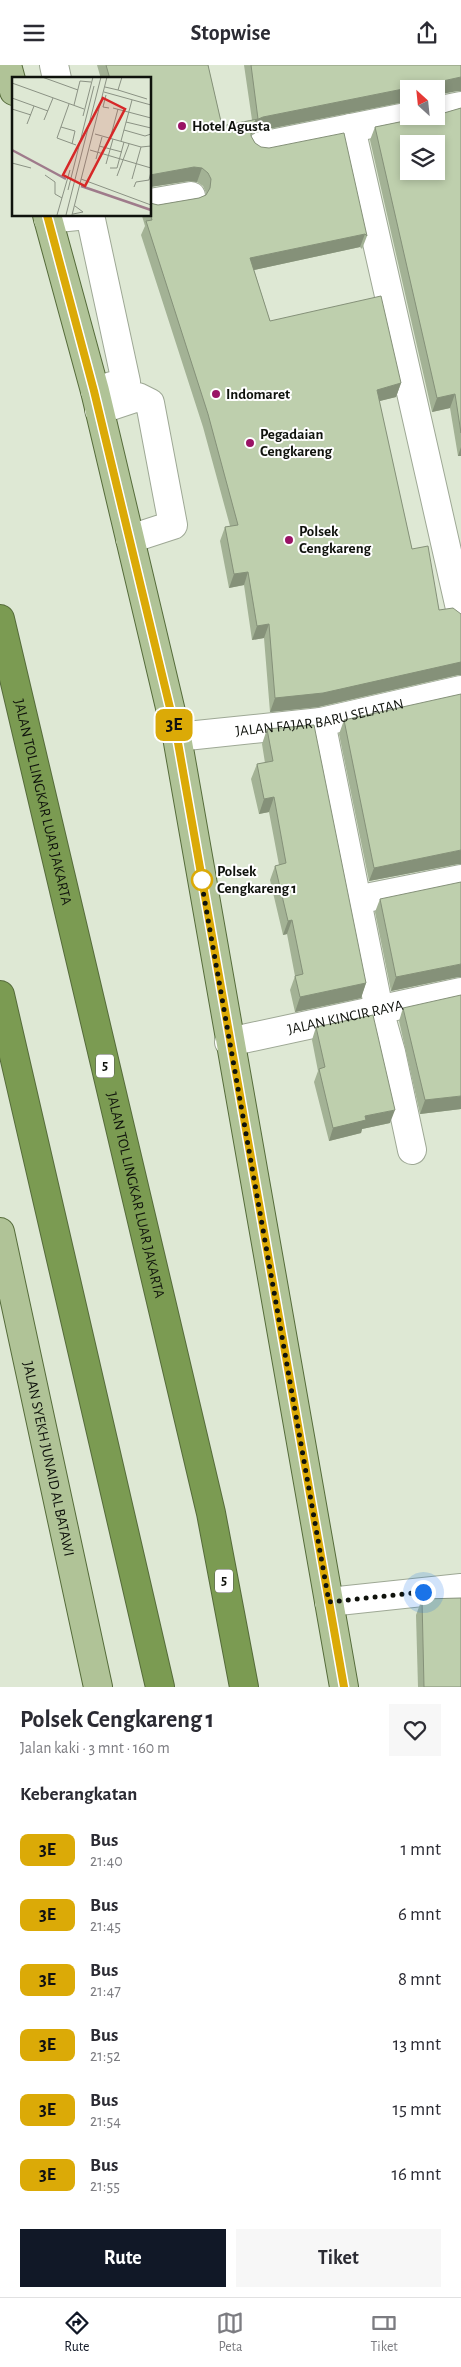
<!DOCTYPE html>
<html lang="id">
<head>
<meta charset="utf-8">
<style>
  body { margin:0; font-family:"Alegreya Sans",sans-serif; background:#f7f7f7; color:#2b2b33; height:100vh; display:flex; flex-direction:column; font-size:19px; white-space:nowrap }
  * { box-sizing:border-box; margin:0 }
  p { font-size:16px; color:#7c7c81 }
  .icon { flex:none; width:28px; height:28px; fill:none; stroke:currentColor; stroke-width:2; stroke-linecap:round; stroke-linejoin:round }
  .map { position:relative; height:1622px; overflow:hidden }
  .drawer { display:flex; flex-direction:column; background:#fff; flex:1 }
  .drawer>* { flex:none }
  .badge { padding:0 10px; border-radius:8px; font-size:18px; line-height:32px }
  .needle { width:32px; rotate:333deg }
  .buttons { position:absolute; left:400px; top:15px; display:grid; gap:10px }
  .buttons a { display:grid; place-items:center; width:45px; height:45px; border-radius:0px; background:#fff; box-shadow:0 2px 8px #0003; font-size:25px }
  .you { position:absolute; width:25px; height:25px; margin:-12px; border:4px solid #fff; border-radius:50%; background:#1a73e8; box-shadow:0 0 0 8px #1a73e833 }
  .map>.badge { position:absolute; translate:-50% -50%; box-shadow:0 0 0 2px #fff }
  h2 { padding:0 20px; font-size:19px; line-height:45px }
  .round { display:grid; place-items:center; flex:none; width:52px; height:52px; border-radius:0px; background:#f7f7f7 }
  .summary { display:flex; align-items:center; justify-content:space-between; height:85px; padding:0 20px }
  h1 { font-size:24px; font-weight:600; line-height:38px }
  .button { display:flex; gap:10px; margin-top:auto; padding:10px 20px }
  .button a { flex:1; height:58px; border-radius:0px; background:#111827; color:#fff; font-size:20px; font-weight:600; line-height:58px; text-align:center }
  .button a+a { background:#f7f7f7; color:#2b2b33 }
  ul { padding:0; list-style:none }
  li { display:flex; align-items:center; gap:15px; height:65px; padding:0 20px }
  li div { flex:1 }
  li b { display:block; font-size:19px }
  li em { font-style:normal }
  li .badge { min-width:55px; font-weight:700; text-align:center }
  header { display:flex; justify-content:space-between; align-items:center; height:65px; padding:0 20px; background:#fff; font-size:22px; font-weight:600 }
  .dock { display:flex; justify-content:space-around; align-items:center; height:70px; border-top:1px solid #e1e1e2; background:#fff; font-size:14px; color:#7c7c81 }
  .dock a { display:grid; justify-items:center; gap:2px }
  .dock .active { color:#111827 }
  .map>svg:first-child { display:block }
</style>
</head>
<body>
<header><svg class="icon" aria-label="menu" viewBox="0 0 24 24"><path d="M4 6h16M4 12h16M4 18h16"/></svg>Stopwise<svg class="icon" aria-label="share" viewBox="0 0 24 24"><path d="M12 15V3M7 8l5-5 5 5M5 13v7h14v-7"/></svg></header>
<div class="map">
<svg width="461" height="1622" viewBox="0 0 461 1622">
  <rect width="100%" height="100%" fill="#dee8d4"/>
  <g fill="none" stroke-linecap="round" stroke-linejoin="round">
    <g stroke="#9ea895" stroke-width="30">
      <g id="minor">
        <path d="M54 0 57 14"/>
        <path d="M436 46 461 41"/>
        <path d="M351 63 461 548"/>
        <path d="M261 81 411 51"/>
        <path d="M150 138 191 131"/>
        <path d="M90 150 126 317 95 326"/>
        <path d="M48 154 87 150"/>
        <path d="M99 345 138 332 150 338 173 460 130 474"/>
        <path d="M321 657 379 945 391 987 412 1085"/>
        <path id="s1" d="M177 672 321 657 461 625"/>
        <path d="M356 835 461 814"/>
        <path id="s2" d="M229 977 461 927"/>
        <path d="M329 1537 461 1523"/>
      </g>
    </g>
    <g stroke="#556b3a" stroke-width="30">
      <g id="major">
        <path d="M7 0 14 26"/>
        <path d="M47 150 95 326 177 672 344 1622"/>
        <path id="s3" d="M0 1167 98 1622"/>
      </g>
    </g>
    <g stroke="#556b3a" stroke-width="30">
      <g id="highway">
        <path id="s4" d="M0 554 211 1448 244 1622"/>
        <path d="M0 930 160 1622"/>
      </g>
    </g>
    <use href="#minor" stroke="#fff" stroke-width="28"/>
    <use href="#major" stroke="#b0c397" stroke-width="28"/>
    <use href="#highway" stroke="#7b9b52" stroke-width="28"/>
  </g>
  <g fill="#a3b295">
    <path d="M97 0H208L222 61 252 55 244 0H461L458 26 436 24H409V36L258 66 251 69V71L255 78 367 171 362 184 360 182 254 205 270 256 401 318 396 332 379 336 412 484 439 545 461 549V610H458L318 642 270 647 264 573 252 575 244 520 229 523 220 476 225 462 230 461 203 362 141 170 145 161 142 151V150H150V138L158 140 199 133 206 130V128L203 121 197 117 189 116 150 122V14H101Z"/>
    <path d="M461 43V391H458L450 343 432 347 370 75 375 62 444 48Z"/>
    <path d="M344 655 458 799 369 816 339 669Z"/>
    <path d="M267 664 366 918 361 933 295 947 290 925 295 911 287 869 283 870 270 815 275 801 279 800 269 747 259 749 251 714 257 699 265 698 262 679Z"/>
    <path d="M380 834 458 912 391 926 375 847Z"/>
    <path d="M403 943 461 1044 420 1049 399 956Z"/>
    <path d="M316 962 390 1058 362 1064 361 1068 329 1076 314 1017 318 1006 312 975Z"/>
    <path d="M422 1534 461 1622H418L416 1550Z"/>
  </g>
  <g fill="#859179">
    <path d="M461 12V26H458L436 30V24H429L431 20 438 17Z"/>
    <path d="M413 22 420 23V24H409V36L258 66 251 69V62L256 55 263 52Z"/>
    <path d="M194 102 202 103 197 117 189 116 150 122V110Z"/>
    <path d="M365 169 360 182 245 207 250 193Z"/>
    <path d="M401 318 396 332 372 338 377 325Z"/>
    <path d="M455 329 450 343 432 347 437 333Z"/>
    <path d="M461 382V391H458Z"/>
    <path d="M248 507 244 520 229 523 234 509Z"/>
    <path d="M269 559 264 573 252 575 257 561Z"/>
    <path d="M461 597V610H458L318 642 270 647 275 633Z"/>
    <path d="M274 732 269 747 259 749 264 734Z"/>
    <path d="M461 785V799H458L369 816 374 803Z"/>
    <path d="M292 855 287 869 283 870 288 856Z"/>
    <path d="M461 899V912H458L391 926 396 912Z"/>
    <path d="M366 918 361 933 295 947 300 932Z"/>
    <path d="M461 1031V1044L420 1049 425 1035Z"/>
    <path d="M395 1045 390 1058 362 1064 361 1068 329 1076 333 1063 365 1051Z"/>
  </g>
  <g fill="#becfad" stroke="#859179" fill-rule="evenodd">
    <path d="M106 0H208L222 61 258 54 251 0H461V12L438 17 431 20 429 24H422L420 23 413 22 263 52 256 55 251 62V71L255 78 261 82 269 83 344 68 367 171 365 169 250 193 270 256 381 231 401 318 377 325 412 484 428 481 439 545 453 543 461 549V597L323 628 275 633 269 559 257 561 248 507 234 509 225 462 238 460 208 349 146 156 152 155 150 148V138L158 140 199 133 206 130 210 123 211 114 208 108 202 103 194 102 150 110V14H110Z"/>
    <path d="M461 43V368L455 329 437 333 375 62 419 53 422 51H436V47L444 48ZM409 79H436V106H409Z"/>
    <path d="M461 629V785L374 803 344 655Z"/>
    <path d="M314 660 366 918 300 932 295 911 303 909 292 855 288 856 275 801 286 798 274 732 264 734 257 699 273 696 267 664Z"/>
    <path d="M461 817V899L396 912 380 834Z"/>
    <path d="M461 930V1031L425 1035 403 943Z"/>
    <path d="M373 950 395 1045 365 1051 366 1055 333 1063 319 1004 325 1002 316 962Z"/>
    <path d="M461 1533V1622H424L422 1534Z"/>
  </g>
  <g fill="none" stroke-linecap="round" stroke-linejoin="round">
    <g stroke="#fff" stroke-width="11">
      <path id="line" d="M47 150 94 326 177 672 344 1622"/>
    </g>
    <use href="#line" stroke="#dbaa07" stroke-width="8"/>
    <path stroke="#0f120c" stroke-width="5" stroke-dasharray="0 9" d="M202 815 200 809 329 1537 423 1527"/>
  </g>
  <g fill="#9a1365" stroke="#fff" stroke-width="2">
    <circle cx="182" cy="61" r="5"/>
    <circle cx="216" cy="329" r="5"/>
    <circle cx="250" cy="378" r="5"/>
    <circle cx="289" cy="475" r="5"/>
  </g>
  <circle fill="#fff" stroke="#dbaa07" stroke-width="2.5" cx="202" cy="815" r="10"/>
  <g text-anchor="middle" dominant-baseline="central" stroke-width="4" stroke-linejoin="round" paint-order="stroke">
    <g fill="#fff" stroke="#575955" stroke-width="1">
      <rect x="96" y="989.5" width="18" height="23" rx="4"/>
      <rect x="215" y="1504.5" width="18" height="23" rx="4"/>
    </g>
    <g font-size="14" font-weight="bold" fill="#0f120c">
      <text x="105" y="1001">5</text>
      <text x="224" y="1516">5</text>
    </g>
    <g font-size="15" font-weight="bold" fill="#0f120c" stroke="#fff" text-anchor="start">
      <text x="192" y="61">Hotel Agusta</text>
      <text x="226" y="329">Indomaret</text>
      <text x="260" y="369">Pegadaian<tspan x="260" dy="17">Cengkareng</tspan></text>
      <text x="299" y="466">Polsek<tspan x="299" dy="17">Cengkareng</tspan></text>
    </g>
    <g font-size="15" fill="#0f120c" stroke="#fff">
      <text stroke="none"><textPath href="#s1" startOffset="144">JALAN FAJAR BARU SELATAN</textPath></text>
      <text stroke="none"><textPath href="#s4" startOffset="188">JALAN TOL LINGKAR LUAR JAKARTA</textPath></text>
      <text stroke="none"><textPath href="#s2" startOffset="119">JALAN KINCIR RAYA</textPath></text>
      <text stroke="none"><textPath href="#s4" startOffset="592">JALAN TOL LINGKAR LUAR JAKARTA</textPath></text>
      <text stroke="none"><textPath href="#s3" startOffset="232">JALAN SYEKH JUNAID AL BATAWI</textPath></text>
    </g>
    <g font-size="15" font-weight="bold" fill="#0f120c" stroke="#fff" text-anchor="start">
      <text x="217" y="806">Polsek<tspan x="217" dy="17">Cengkareng 1</tspan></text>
    </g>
  </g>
  <g transform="translate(12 12)">
    <rect width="139" height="139" fill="#dee8d4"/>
    <path fill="none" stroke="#9f7b8b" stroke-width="2.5" d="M0 73 54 102M69 109 139 133"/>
    <path fill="none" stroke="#8b9284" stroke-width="1" d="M30 0 66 13M0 6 72 32M93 10 106 13 110 0M106 13 135 22M92 15 139 28M94 18 91 30 97 31M0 21 36 34M57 27 45 61 64 68M62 28 68 4 79 5M101 31 139 41M0 32 19 38M71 39 81 0M32 43 41 21M114 45 139 51M15 47 22 29M49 50 63 54 60 67M112 53 133 59 139 57M83 57 129 70 139 69M98 62 106 32M109 64 120 23M87 69 110 75M78 73 139 91M84 82 90 60M0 86 19 91M94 87 101 62M98 91H105L112 65M33 98 43 105V117L50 121M105 99 117 67M69 102 139 128M120 102 129 70M122 110 124 105 137 103 139 95M56 113 82 9M61 137 71 135 63 129M45 138 58 93M54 138 89 0M60 138 95 0"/>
    <path fill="#d62828" fill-opacity="0.15" stroke="#d62828" stroke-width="2.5" d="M91 21 113 32 73 109 51 98Z"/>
    <rect width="139" height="139" fill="none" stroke="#0f120c" stroke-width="2.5"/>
  </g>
</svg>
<div class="buttons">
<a><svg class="needle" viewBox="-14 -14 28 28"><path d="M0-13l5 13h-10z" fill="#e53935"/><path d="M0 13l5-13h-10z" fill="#7c7c81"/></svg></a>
<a><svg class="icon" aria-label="layers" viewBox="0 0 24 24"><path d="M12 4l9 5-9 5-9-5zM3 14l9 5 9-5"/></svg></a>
</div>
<div class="you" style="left:423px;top:1527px"></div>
<b class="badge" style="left:174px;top:660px;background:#dbaa07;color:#111">3E</b>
</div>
<section class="drawer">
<div class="summary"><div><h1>Polsek Cengkareng 1</h1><p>Jalan kaki · 3 mnt · 160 m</p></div><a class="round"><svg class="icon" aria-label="heart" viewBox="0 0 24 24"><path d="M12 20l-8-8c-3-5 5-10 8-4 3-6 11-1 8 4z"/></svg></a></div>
<h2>Keberangkatan</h2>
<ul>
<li><span class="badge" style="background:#dbaa07;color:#111">3E</span><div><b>Bus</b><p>21:40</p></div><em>1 mnt</em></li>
<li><span class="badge" style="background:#dbaa07;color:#111">3E</span><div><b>Bus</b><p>21:45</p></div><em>6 mnt</em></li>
<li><span class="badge" style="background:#dbaa07;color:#111">3E</span><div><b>Bus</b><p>21:47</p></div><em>8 mnt</em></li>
<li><span class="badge" style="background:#dbaa07;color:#111">3E</span><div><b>Bus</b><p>21:52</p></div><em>13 mnt</em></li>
<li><span class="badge" style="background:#dbaa07;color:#111">3E</span><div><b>Bus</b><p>21:54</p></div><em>15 mnt</em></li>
<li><span class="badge" style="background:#dbaa07;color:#111">3E</span><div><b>Bus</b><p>21:55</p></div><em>16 mnt</em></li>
</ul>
<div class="button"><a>Rute</a><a>Tiket</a></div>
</section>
<nav class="dock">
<a class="active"><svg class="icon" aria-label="directions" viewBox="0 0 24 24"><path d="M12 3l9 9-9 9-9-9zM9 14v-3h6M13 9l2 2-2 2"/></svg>Rute</a>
<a><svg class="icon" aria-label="map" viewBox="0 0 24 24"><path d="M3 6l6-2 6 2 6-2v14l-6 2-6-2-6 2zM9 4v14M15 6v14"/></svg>Peta</a>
<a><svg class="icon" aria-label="tickets" viewBox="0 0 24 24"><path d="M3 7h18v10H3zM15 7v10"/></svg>Tiket</a>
</nav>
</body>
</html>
